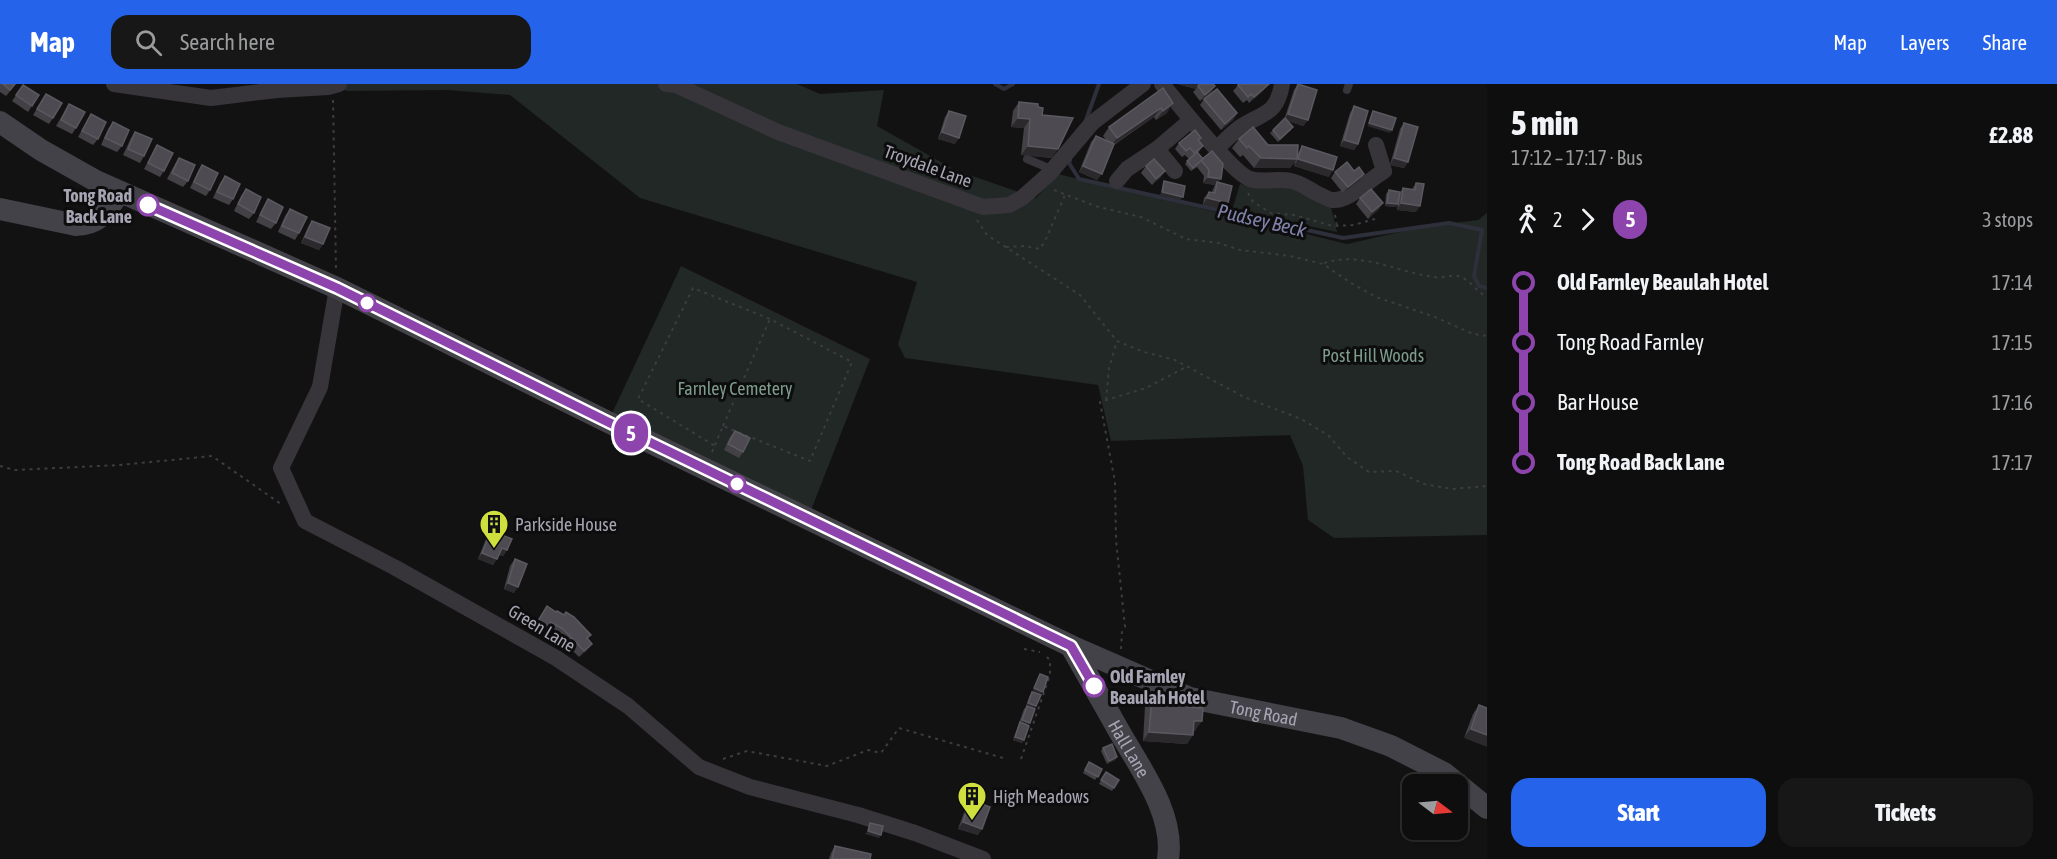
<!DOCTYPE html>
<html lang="en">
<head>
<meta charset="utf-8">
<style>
  body { margin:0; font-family:"Asap Condensed",sans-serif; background:#171717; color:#f1f3f6; height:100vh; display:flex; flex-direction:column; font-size:22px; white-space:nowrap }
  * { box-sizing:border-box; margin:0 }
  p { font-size:20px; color:#9b9c9e }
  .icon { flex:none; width:33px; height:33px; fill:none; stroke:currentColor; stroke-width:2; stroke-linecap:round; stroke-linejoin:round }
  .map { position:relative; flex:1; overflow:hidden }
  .details { display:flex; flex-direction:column; background:#0e0e0e; width:570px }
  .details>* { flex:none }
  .badge { padding:0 12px; border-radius:20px; font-size:21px; line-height:39px }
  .needle { width:39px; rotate:106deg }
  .fabs { position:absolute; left:1402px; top:690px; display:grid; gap:12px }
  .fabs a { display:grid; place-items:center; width:66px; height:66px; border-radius:12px; background:#0e0e0e; box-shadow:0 2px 4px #0004,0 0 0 2px #2e2e2e; font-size:30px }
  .map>.badge { position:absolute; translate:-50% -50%; box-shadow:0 0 0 3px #fff }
  .legs { display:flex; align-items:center; gap:9px; height:66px; padding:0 24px; font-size:20px }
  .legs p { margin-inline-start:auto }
  .head { display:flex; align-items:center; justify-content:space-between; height:102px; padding:0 24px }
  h1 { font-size:33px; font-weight:800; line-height:45px }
  .button { display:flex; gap:12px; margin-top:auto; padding:12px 24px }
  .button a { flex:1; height:69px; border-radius:18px; background:#2563eb; color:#fff; font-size:24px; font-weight:800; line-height:69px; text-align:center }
  .button a+a { background:#171717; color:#f1f3f6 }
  ul { padding:0 24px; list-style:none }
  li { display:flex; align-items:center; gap:21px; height:60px; font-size:22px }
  li i { display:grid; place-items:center; width:9px; height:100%; margin:0 8px; background:currentColor }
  li i::after { content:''; width:15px; height:15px; margin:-8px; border:4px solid; border-radius:50%; background:#0e0e0e }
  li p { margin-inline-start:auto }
  li:first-child i { background:linear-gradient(#0000 50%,currentColor 0) }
  li:last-child i { background:linear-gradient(currentColor 50%,#0000 0) }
  header { display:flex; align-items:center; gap:36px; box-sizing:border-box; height:84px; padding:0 30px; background:#2563eb; color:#fff }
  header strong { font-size:28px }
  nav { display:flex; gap:33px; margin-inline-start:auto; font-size:21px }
  .search { width:420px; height:54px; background:#171717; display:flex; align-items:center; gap:15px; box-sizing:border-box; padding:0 21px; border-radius:18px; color:#9b9c9e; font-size:22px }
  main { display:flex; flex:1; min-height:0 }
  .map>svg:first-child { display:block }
</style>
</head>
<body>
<header>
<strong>Map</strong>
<div class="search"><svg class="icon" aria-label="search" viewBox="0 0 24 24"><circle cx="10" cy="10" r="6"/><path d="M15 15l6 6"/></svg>Search here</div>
<nav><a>Map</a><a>Layers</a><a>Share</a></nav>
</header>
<main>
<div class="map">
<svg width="1487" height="775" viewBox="0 0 1487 775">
  <rect width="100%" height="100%" fill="#131213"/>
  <g fill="#212825">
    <path d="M277 0H797L820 10 884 6 877 42 955 86 1036 114 1058 90 1347 160 1422 143 1478 136 1487 129V451L1334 454 1308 436 1303 382 1290 351 1111 357 1098 301 905 274 898 260 917 198 640 114 510 11 447 6 347 7 333 2Z"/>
    <path d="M1240 100C1256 105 1272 99 1288 103 1304 107 1315 121 1331 123L1337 148 1232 126Z"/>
    <path d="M681 182 870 275 808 434 608 338Z"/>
  </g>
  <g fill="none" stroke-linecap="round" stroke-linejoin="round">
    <g stroke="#2d2f3b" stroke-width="4">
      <path d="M995 0 1004 5 1013 0"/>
      <path d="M1086 36 1099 0"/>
      <path d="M1070 76 1069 79 1079 95 1343 154 1449 139 1482 146 1474 192 1479 202 1487 204"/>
    </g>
    <g stroke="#3c3c41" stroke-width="2" stroke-dasharray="3 4.5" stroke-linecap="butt">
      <path d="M333 16 336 185"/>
      <path d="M1054 106 1095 122 1141 133 1186 155 1219 159 1240 166 1290 172 1323 180 1351 199 1376 213 1435 233 1473 250 1487 252"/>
      <path d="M1248 109 1253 118 1271 129 1294 131 1333 142 1354 141 1378 134"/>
      <path d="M1335 131 1337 143"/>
      <path d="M977 136 987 151 1080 211 1117 257 1144 268 1175 276 1244 313 1301 335 1328 351 1347 373 1369 388 1396 387 1424 400 1453 405 1487 402"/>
      <path d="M1006 163 1024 162 1040 165 1046 155 1065 111"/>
      <path d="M1324 179C1362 167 1396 188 1434 193 1444 195 1451 189 1461 193 1471 197 1477 208 1487 213"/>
      <path d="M1106 316 1109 284 1117 257"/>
      <path d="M723 342 770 235"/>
      <path d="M712 368 723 342 810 377 852 278 770 235 693 204 638 315 715 362"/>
      <path d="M0 382 15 386 120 381 212 372 281 420"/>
      <path d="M1024 565 1040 568"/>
      <path d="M1121 565 1122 548 1125 543 1116 456 1115 398 1100 318 1146 304 1186 283"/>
      <path d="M723 675 747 667 827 682 868 666 881 669 899 644 1003 674"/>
      <path d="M1021 675 1050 591V577L1045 570"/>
    </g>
    <g stroke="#37353a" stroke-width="8">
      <path d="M1347 6 1349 0"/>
      <path d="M1027 75 1053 86"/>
    </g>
    <g stroke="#37353a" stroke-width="16">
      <path d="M114 0 211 14 277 6 328 3 339 0"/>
      <path d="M666 0 676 1 778 48 983 123 1009 121 1022 114 1049 90 1092 39 1143 0"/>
      <path d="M1162 0C1177 18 1232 89 1250 95 1263 99 1277 94 1291 97 1302 99 1309 106 1320 111 1323 112 1329 116 1332 116 1348 118 1370 95 1384 87L1376 61"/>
      <path d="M1217 64C1225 57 1233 48 1242 42 1265 28 1277 30 1282 0"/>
      <path d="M1157 65 1175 87"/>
      <path d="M1117 97 1127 85 1157 65 1191 36"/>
      <path d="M337 204 320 303 281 384 305 437 394 483 556 574 628 622 699 683 750 703 858 731 915 749 983 775"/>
    </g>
    <g stroke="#434248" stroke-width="22">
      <path id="s1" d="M0 38 41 66 96 97 337 204 608 338 1071 562 1190 614 1341 644 1391 662 1444 689 1487 724"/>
      <path d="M0 125 76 141C101 140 107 126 120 108"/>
      <path id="s2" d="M1071 562C1087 590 1103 619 1119 647 1140 684 1175 730 1168 775"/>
    </g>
  </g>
  <g fill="#434145">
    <path d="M0 0H16L6 12 0 8Z"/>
    <path d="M1178 0H1199L1211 9 1200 17 1193 8 1196 5Z"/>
    <path d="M1298 0 1308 36 1303 42 1288 37 1291 46 1278 58 1270 49 1284 36 1294 6Z"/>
    <path d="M23 1 39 11 28 28 12 17Z"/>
    <path d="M1238 1 1264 6 1249 19 1247 16 1243 19 1233 7Z"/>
    <path d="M1163 4 1167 29 1156 36 1154 33 1114 61 1097 96 1079 88 1091 58 1096 52 1106 56 1103 52 1109 43Z"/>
    <path d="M46 10 53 34 49 40 33 31Z"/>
    <path d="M1204 15 1237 29 1233 36 1221 46 1200 21Z"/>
    <path d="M1019 18 1038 23 1042 31 1052 74 1021 71 1024 44 1011 43 1013 27Z"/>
    <path d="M69 20 76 44 72 50 56 42Z"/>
    <path d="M1354 22 1358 60 1354 66 1340 62 1350 29Z"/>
    <path d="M949 27 955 60 938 55 945 33Z"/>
    <path d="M91 30 98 55 93 61 78 53Z"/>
    <path d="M113 38 122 62 117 68 101 61 108 45Z"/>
    <path d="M1404 39 1408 78 1404 84 1390 81 1400 45Z"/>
    <path d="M135 48 144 72 140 79 123 71 131 54Z"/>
    <path d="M1239 55 1268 61 1297 71 1302 62 1329 93 1294 82 1295 77 1290 84H1254L1243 71 1240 73 1232 64Z"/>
    <path d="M1199 56 1203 62 1198 69 1218 99 1228 119 1224 125 1203 121 1204 114 1209 108H1212L1213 105 1215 101 1203 99 1204 92 1197 83 1191 87 1185 80 1189 75 1185 71 1182 73 1175 65 1179 59Z"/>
    <path d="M157 61 164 87 160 93 144 85Z"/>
    <path d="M179 74 188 97 183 103 167 95 175 80Z"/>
    <path d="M202 81 210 106 206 112 190 104 198 87Z"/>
    <path d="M1146 82 1161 93 1152 101 1141 89Z"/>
    <path d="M1354 87 1364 90 1360 96 1343 109 1331 94 1335 88Z"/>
    <path d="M225 92 233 115 229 121 213 114 220 99Z"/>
    <path d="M1416 99V128L1397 126 1398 120 1396 123 1385 122 1386 110 1389 106 1399 110 1403 104 1412 105Z"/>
    <path d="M246 105 254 129 249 135 234 127 241 112Z"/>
    <path d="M1360 114 1379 125 1368 135 1356 120Z"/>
    <path d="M268 115 276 139 271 145 256 138 264 122Z"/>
    <path d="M290 125 299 149 295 156 278 148 285 132Z"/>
    <path d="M312 137 323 160 319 166 301 159 308 143Z"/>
    <path d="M735 347 743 368 739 374 724 366 730 353Z"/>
    <path d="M492 444 502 451 507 466 503 472 499 471 493 481 478 475 488 450Z"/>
    <path d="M515 475 514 509 504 505 510 482Z"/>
    <path d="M547 522 592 560 587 566 579 573 558 552 547 544 543 549 534 543Z"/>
    <path d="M1032 608 1034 625 1024 656 1022 659 1013 656 1024 625 1026 623V622L1030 611Z"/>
    <path d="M1152 614 1188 623 1195 647H1194L1187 660 1143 657 1145 623Z"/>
    <path d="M1479 621 1487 624 1464 654 1473 630Z"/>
    <path d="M1103 664 1117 673 1115 676 1107 680 1101 667Z"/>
    <path d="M1087 681 1102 685 1095 696 1083 689Z"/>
    <path d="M1106 688 1119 696 1112 707 1099 700Z"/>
    <path d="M970 716 978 751 958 745 966 723Z"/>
    <path d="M835 762 870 775H829L831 769Z"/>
  </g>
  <g fill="#2b292c">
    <path d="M1178 0H1199L1196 5Z"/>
    <path d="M1269 0 1264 6 1249 19 1254 13Z"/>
    <path d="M1215 2 1211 9 1200 17 1205 11Z"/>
    <path d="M1173 19 1167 29 1156 36 1163 27Z"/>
    <path d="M1161 24 1154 33 1110 63 1117 54Z"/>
    <path d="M1237 29 1233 36 1221 46 1225 40Z"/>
    <path d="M1288 30 1308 36 1303 42 1284 36Z"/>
    <path d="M1018 34 1030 35 1024 44 1011 43Z"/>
    <path d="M1369 39 1392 46 1390 49 1367 42Z"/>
    <path d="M942 48 959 54 955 60 938 55Z"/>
    <path d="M1344 56 1358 60 1354 66 1340 62Z"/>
    <path d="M1028 62 1058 65 1052 74 1021 71Z"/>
    <path d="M1261 74 1297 75 1290 84H1254Z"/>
    <path d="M1394 74 1408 78 1404 84 1390 81Z"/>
    <path d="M1298 75 1333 86 1329 93 1294 82Z"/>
    <path d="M1083 82 1102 90 1097 96 1079 88Z"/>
    <path d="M1165 87 1161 93 1152 101 1156 95Z"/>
    <path d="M1364 90 1360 96 1343 109 1348 103Z"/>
    <path d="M1208 93 1221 95 1216 101 1217 98 1215 101 1203 99Z"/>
    <path d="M1162 108 1183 113 1180 116 1159 111Z"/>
    <path d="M1207 114 1228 119 1224 125 1203 121Z"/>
    <path d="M1383 119 1379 125 1368 135 1372 128Z"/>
    <path d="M1387 119 1398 120 1396 123 1385 122Z"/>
    <path d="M1401 119 1420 122 1416 128 1397 126Z"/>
    <path d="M305 153 323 160 319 166 301 159Z"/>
    <path d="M502 464 507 466 503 472 498 470Z"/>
    <path d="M482 469 497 475 493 481 478 475Z"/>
    <path d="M508 499 518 503 514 509 504 505Z"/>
    <path d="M592 560 587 566 579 573 584 567Z"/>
    <path d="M1034 604 1043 608 1040 611 1032 608Z"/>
    <path d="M1028 619 1036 622 1034 626 1026 622Z"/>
    <path d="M1022 636 1030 639 1028 642 1020 639Z"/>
    <path d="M1194 637H1202L1195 647 1188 646Z"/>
    <path d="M1471 645 1487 651V663L1464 654Z"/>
    <path d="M1149 648 1193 651 1187 660 1143 657Z"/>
    <path d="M1015 653 1024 656 1022 659 1013 656Z"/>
    <path d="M1117 673 1115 676 1107 680 1109 677Z"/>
    <path d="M963 738 982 745 978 751 958 745Z"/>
    <path d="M868 747 881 751 879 754 865 750Z"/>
  </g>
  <g fill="#4d4b51" stroke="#5b5960" stroke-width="1.5">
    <path d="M3 0H15L10 6Z"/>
    <path d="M1200 0H1213L1215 2 1205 11 1198 2Z"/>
    <path d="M1239 0H1269L1254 13 1251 10 1248 13 1238 1Z"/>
    <path d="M1298 0 1317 6 1308 36 1288 30Z"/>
    <path d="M23 1 39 11 32 22 16 11Z"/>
    <path d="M1163 4 1173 19 1163 27 1161 24 1117 54 1109 43Z"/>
    <path d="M1217 5 1237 29 1225 40 1204 15Z"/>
    <path d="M46 10 62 19 53 34 37 25Z"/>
    <path d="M1019 18 1038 20V23L1043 24 1042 31 1073 34 1058 65 1028 62 1030 35 1018 34Z"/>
    <path d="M69 20 85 28 76 44 61 36Z"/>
    <path d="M1354 22 1368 27 1358 60 1344 56Z"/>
    <path d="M949 27 966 32 959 54 942 48Z"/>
    <path d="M1373 27 1396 34 1392 46 1369 39Z"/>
    <path d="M91 30 106 38 98 55 82 47Z"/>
    <path d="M1285 34 1293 43 1280 55 1273 46Z"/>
    <path d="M113 38 129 46 122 62 105 54Z"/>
    <path d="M1404 39 1418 43 1408 78 1394 74Z"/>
    <path d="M1253 43 1268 61H1298L1297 75 1261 74 1249 62 1247 64 1239 55Z"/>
    <path d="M1195 46 1201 54 1198 56 1203 62 1194 69 1190 64 1186 67 1179 59Z"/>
    <path d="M135 48 152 55 144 72 128 65Z"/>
    <path d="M1096 52 1114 60 1102 90 1083 82Z"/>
    <path d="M157 61 173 69 164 87 148 79Z"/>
    <path d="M1302 62 1337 73 1333 86 1298 75Z"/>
    <path d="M1212 67 1223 80 1221 95 1208 93 1209 86 1201 76Z"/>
    <path d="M1197 68 1203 75 1193 84 1187 77Z"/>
    <path d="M179 74 195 81 188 97 172 89Z"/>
    <path d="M1154 75 1165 87 1156 95 1146 82Z"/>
    <path d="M1347 78 1354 87 1359 83 1364 90 1348 103 1335 88Z"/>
    <path d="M202 81 218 89 210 106 194 98Z"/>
    <path d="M225 92 240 100 233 115 217 108Z"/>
    <path d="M1164 97 1185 102 1183 113 1162 108Z"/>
    <path d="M1217 98 1232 102 1228 119 1207 114 1209 108 1215 109Z"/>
    <path d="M1416 99 1424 100 1420 122 1401 119 1403 104 1415 106Z"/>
    <path d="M246 105 261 113 254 129 238 120Z"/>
    <path d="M1371 105 1383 119 1372 128 1360 114Z"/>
    <path d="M1389 106 1400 108 1398 120 1387 119Z"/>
    <path d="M268 115 283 123 276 139 260 131Z"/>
    <path d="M290 125 307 133 299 149 282 142Z"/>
    <path d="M312 137 330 144 323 160 305 153Z"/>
    <path d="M735 347 750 354 743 368 728 360Z"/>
    <path d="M492 444 503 449 502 451 512 455 507 466 502 464 497 475 482 469Z"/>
    <path d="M515 475 527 480 518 503 508 499Z"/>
    <path d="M547 522 556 528 557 527 564 531 566 528 574 533 591 551 587 554 592 560 584 567 563 545 551 538 548 543 538 537Z"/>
    <path d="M1040 590 1048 593 1043 608 1034 604Z"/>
    <path d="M1032 608 1041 611 1036 622 1028 619Z"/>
    <path d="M1152 614 1188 616V623L1203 624 1202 637H1194L1193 651 1149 648Z"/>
    <path d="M1479 621 1487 624V651L1471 645Z"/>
    <path d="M1027 622 1035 625 1030 639 1022 636Z"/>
    <path d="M1020 638 1029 642 1024 656 1015 653Z"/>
    <path d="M1112 660 1117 673 1109 677 1103 664Z"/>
    <path d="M1089 678 1102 685 1098 693 1085 686Z"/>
    <path d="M1106 688 1119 696 1114 704 1101 696Z"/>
    <path d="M970 716 990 723 982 745 963 738Z"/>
    <path d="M870 739 883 742 881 751 868 747Z"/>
    <path d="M835 762 871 770 870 775H832Z"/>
  </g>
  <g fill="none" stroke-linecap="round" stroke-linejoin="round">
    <g stroke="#fff" stroke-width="14">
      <path id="line-1" d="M148 121 337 204 608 338 1071 562 1094 602"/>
    </g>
    <use href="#line-1" stroke="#8e44ad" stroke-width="9"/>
  </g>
  <defs>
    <g id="building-pin" transform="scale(1.5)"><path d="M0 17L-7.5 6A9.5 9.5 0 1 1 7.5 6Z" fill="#cfe03e" stroke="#0e0d0e"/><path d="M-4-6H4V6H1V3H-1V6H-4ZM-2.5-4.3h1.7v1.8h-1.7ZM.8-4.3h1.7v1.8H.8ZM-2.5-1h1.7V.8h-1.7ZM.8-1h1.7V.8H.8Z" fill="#111"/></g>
  </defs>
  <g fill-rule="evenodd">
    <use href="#building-pin" x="494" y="440"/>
    <use href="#building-pin" x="972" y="712"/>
  </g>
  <g fill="#fff" stroke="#8e44ad" stroke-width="3">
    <circle cx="148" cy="121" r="10"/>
    <circle cx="367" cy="219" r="8"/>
    <circle cx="737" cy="400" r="8"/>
    <circle cx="1094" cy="602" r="10"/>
  </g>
  <g text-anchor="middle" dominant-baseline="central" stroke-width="6" stroke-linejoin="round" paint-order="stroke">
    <g font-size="18" fill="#a7a5b3" stroke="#0e0d0e">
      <text transform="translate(928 82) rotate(20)">Troydale Lane</text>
      <text transform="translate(542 544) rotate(31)">Green Lane</text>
      <text stroke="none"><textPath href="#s1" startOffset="1398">Tong Road</textPath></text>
      <text stroke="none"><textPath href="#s2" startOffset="118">Hall Lane</textPath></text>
    </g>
    <g font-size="18" font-weight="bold" fill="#a7a5b3" stroke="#0e0d0e" text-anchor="end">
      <text x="132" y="111">Tong Road<tspan x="132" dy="21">Back Lane</tspan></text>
      <text x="1110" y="592" text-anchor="start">Old Farnley<tspan x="1110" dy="21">Beaulah Hotel</tspan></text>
    </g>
    <g font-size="18" fill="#7d9c8d" stroke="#0e0d0e">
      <text x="1373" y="271">Post Hill Woods</text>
      <text x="735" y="304">Farnley Cemetery</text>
    </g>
    <g font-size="18" fill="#a7a5b3" stroke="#0e0d0e" text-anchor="start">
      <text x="515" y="440">Parkside House</text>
      <text x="993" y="712">High Meadows</text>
    </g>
    <g font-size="20" font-style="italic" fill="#7f83ab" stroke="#0e0d0e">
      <text transform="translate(1262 136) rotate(13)">Pudsey Beck</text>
    </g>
  </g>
</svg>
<div class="fabs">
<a><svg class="needle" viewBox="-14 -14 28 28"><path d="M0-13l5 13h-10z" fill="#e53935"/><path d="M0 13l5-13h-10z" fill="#9b9c9e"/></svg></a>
</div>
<b class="badge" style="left:631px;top:349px;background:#8e44ad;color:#fff">5</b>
</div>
<section class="details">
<div class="head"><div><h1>5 min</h1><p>17:12 – 17:17 · Bus</p></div><b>£2.88</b></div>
<div class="legs"><svg class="icon" aria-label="walk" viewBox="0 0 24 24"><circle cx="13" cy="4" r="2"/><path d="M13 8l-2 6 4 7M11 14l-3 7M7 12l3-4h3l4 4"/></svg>2<svg class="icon" aria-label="forward" viewBox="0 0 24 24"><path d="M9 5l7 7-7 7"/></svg><b class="badge" style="background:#8e44ad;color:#fff">5</b><p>3 stops</p></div>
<ul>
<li><i style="color:#8e44ad"></i><b>Old Farnley Beaulah Hotel</b><p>17:14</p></li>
<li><i style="color:#8e44ad"></i><span>Tong Road Farnley</span><p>17:15</p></li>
<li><i style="color:#8e44ad"></i><span>Bar House</span><p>17:16</p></li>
<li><i style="color:#8e44ad"></i><b>Tong Road Back Lane</b><p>17:17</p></li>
</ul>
<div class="button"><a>Start</a><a>Tickets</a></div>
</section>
</main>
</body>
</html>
